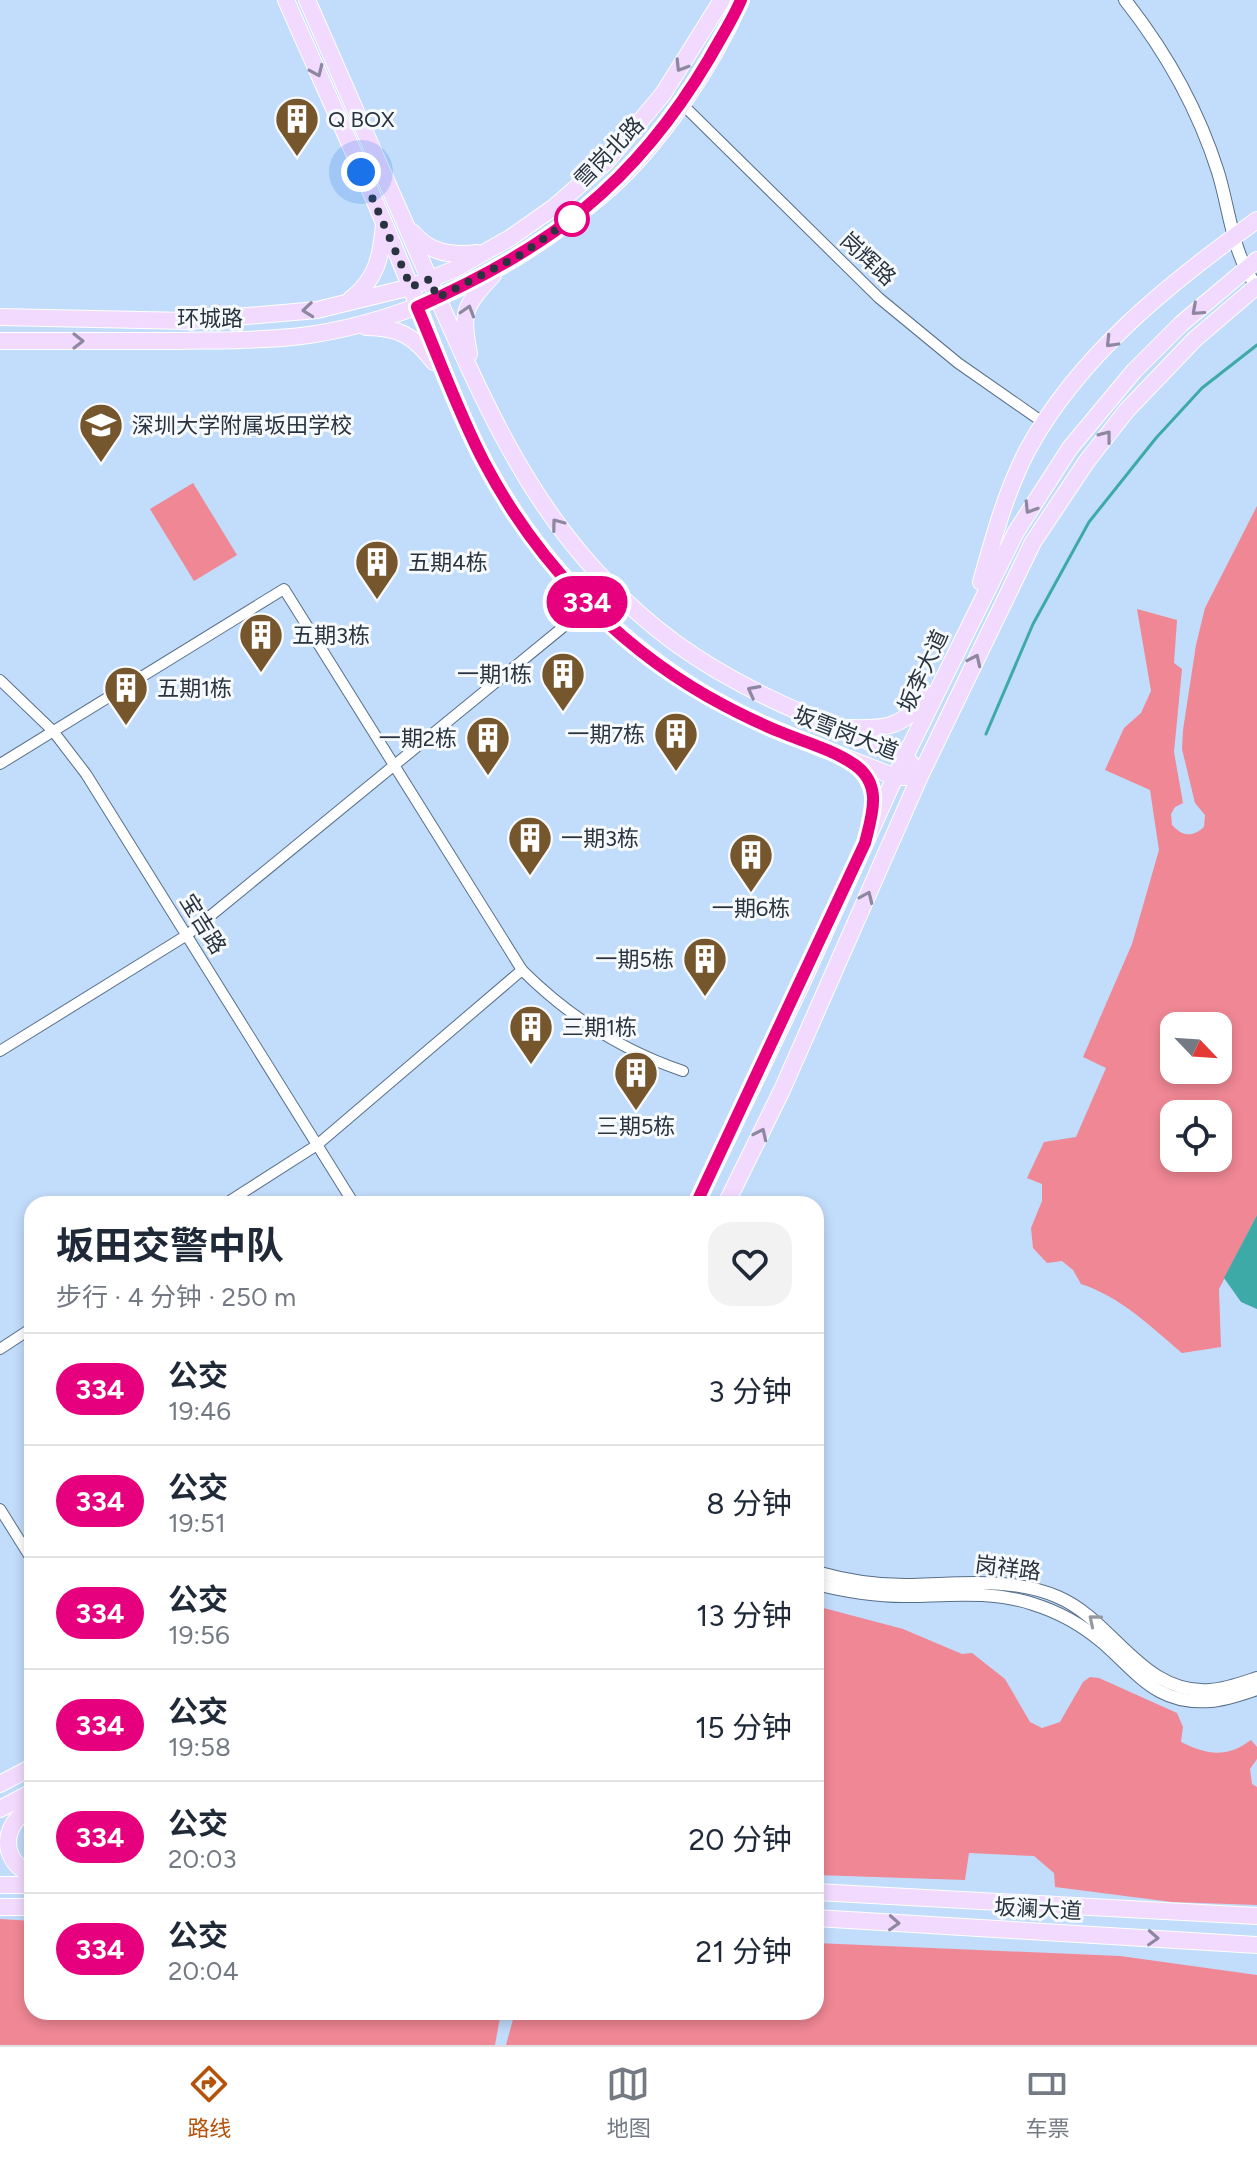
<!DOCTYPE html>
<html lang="zh">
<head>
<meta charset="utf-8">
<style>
  body { margin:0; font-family:Figtree,"Noto Sans SC",sans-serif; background:#f2f2f3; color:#1f2937; height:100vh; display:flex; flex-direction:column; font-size:30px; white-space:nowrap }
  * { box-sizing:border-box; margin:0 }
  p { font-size:26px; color:#747a83 }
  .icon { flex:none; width:44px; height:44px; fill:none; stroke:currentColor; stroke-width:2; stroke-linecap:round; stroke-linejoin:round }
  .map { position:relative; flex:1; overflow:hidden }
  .sheet { position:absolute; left:24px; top:1196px; width:800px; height:824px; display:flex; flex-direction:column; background:#fff; border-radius:24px; box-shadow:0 4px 12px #0003 }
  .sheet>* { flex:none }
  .badge { padding:0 16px; border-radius:26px; font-size:28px; line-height:52px }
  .needle { width:52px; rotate:115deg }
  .fabs { position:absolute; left:1160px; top:1012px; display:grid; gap:16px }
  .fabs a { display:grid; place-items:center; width:72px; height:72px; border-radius:16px; background:#fff; box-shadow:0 4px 12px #0003; font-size:40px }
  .you { position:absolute; width:40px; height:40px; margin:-20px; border:6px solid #fff; border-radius:50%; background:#1a73e8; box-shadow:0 0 0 12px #1a73e833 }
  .map>.badge { position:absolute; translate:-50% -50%; box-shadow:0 0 0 4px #fff }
  .round { display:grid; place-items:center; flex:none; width:84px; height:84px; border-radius:24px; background:#f2f2f3 }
  .overview { display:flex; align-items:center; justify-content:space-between; height:136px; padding:0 32px }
  h1 { font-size:38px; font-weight:700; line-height:60px }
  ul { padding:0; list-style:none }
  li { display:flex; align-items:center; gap:24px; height:112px; padding:0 32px; border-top:2px solid #e0e1e3 }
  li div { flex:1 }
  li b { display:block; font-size:30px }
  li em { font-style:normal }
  li .badge { min-width:88px; font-weight:700; text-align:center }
  .dock { display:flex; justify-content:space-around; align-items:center; height:112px; border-top:2px solid #e0e1e3; background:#fff; font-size:22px; color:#747a83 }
  .dock a { display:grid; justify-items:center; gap:4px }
  .dock .on { color:#b45309 }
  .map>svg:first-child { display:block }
</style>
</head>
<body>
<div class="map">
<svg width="1257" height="2045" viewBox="0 0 1257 2045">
  <rect width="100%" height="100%" fill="#c2dcfb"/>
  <g fill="#f08794" fill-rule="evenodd">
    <path d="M193 483 237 555 194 581 150 509Z"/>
    <path d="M1257 506V1215L1219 1289 1221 1347 1182 1353C1150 1326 1121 1297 1081 1284L1073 1270 1062 1261 1047 1263 1033 1248 1031 1228 1042 1201V1184L1027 1178 1044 1142 1076 1137 1106 1068 1083 1057 1132 944 1159 850 1150 790 1105 770 1124 728 1141 713 1151 691 1137 609 1177 620 1174 663 1182 669 1174 752 1183 803 1175 807 1171 814 1172 825C1182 836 1192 838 1204 827L1205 815 1195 803 1182 749 1183 730 1196 645 1205 608ZM1174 1026H1218V1070H1174ZM1174 1114H1218V1158H1174Z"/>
    <path d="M816 1606 903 1629 962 1654 972 1653 1005 1679 1030 1722 1042 1728 1060 1722 1083 1682 1090 1677 1099 1678 1177 1713 1183 1727 1181 1742C1207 1755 1227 1758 1251 1740L1257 1747V1759L1250 1769 1252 1784 1257 1787V1905L1172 1902 1055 1887 1054 1873 1034 1856 969 1853 965 1880 816 1875Z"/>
    <path d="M0 1919 32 1921V2012H501L495 2045H0Z"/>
    <path d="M816 1943 1120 1956 1257 1975V2045H506L515 2012H816Z"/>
  </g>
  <path fill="#3eaaa7" d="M1257 1215V1309L1241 1302 1224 1278Z"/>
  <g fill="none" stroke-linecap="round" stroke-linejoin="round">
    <path stroke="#3eaaa7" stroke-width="3" d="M986 734 1033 624 1089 522 1156 438 1202 388 1257 345"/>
    <g stroke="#586f8a" stroke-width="12">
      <g id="minor">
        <path d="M682 104 879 298 958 363 1044 423"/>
        <path d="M0 680 53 731 86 774 354 1204"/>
        <path d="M0 764 284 589 522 970C569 1017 621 1050 683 1071"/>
        <path d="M0 1051 187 935 590 605"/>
        <path d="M225 1204 317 1145 522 970"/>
        <path d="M0 1349 32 1328"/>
        <path d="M0 1509 32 1560"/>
      </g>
    </g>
    <g stroke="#586f8a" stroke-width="14">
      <g id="tertiary">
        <path d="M1125 0C1166 52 1198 109 1218 172 1230 211 1232 254 1257 287"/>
        <path d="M816 1572C848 1581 880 1586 913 1585 961 1584 1012 1577 1058 1597 1114 1621 1142 1695 1210 1690 1226 1689 1242 1683 1257 1678"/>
        <path d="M816 1584C848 1592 880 1597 912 1596 954 1595 993 1591 1033 1604 1059 1612 1082 1625 1102 1642 1138 1673 1156 1705 1210 1701 1226 1700 1242 1694 1257 1689"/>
      </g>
    </g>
    <g stroke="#fff" stroke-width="18">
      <g id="primary">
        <path d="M286 0C324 87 364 173 400 261 425 320 445 382 473 440 520 537 591 619 681 679 746 724 822 747 895 777H906"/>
        <path d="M307 0C345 87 383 173 421 260 487 409 538 541 674 642 745 694 826 723 906 757L912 765"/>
        <path d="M412 232C430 253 450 256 477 253"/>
        <path d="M351 299C377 279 381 256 384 225"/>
        <path d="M0 317 189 321 317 310 411 287 455 269 510 238 553 208 606 162 663 94 722 0"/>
        <path d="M366 327C399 327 414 336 434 362"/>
        <path d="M0 341C59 341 117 341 176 341 220 340 265 341 309 335 416 319 519 266 601 196 657 149 712 67 741 0"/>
        <path d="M469 354C461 310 464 307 493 275"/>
        <path d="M981 582C994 536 1006 491 1028 449 1080 354 1171 282 1257 220"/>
        <path d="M848 728C889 729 902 727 929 695"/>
        <path d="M854 764C872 778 877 796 872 818"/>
        <path d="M696 1204 801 985 895 777 1016 532 1070 448 1134 371 1181 324 1257 260"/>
        <path d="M726 1204 782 1090 920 776 1033 542 1087 461 1127 410 1195 339 1257 286"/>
        <path d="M0 1784 32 1767"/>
        <path d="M32 1807C0 1825 0 1861 32 1875"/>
        <path d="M0 1809 32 1792"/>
        <path d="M0 1885H32"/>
        <path d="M816 1892 1257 1916"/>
        <path d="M0 1907H32"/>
        <path d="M816 1918 1257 1945"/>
      </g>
    </g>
    <use href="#minor" stroke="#fff" stroke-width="10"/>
    <use href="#tertiary" stroke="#fff" stroke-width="12"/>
    <use href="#primary" stroke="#f1dafe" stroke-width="16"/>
  </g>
  <defs><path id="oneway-chevron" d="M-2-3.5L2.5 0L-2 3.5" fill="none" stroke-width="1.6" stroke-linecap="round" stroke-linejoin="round" transform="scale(2)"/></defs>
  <g stroke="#8d879f">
    <use href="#oneway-chevron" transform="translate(681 66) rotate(122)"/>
    <use href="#oneway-chevron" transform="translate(317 71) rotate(66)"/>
    <use href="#oneway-chevron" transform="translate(308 310) rotate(174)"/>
    <use href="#oneway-chevron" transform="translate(1197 310) rotate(138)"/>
    <use href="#oneway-chevron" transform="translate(468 311) rotate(-73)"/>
    <use href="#oneway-chevron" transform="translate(78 341)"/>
    <use href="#oneway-chevron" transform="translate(1111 342) rotate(134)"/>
    <use href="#oneway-chevron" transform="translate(1106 436) rotate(-52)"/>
    <use href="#oneway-chevron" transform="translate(1030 508) rotate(122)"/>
    <use href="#oneway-chevron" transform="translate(557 524) rotate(-127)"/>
    <use href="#oneway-chevron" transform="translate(975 660) rotate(-65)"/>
    <use href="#oneway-chevron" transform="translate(753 691) rotate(-152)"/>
    <use href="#oneway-chevron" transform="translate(867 897) rotate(-66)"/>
    <use href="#oneway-chevron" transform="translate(761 1134) rotate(-65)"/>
    <use href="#oneway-chevron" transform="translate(894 1923) rotate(3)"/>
    <use href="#oneway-chevron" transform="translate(1153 1938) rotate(3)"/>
  </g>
  <use stroke="#949aa0" href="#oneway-chevron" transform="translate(1094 1620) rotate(-140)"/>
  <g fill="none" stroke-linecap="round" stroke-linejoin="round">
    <g stroke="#fff" stroke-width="18">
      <path id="line" d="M696 1204 865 843C872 815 883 785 855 765 832 749 804 742 778 731 754 721 730 709 707 696 613 642 535 559 484 462 458 412 439 358 417 307 549 249 635 184 709 59 720 39 732 21 741 0"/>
    </g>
    <use href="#line" stroke="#e6007e" stroke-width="12"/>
    <path stroke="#293440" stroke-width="8" stroke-dasharray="0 14.4" d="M361 172 411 287 430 279 437 298 522 254 581 212 572 219"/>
  </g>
  <defs>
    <g id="building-pin" transform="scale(2.3)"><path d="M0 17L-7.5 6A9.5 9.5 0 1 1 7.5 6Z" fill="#76562c" stroke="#f7fafd"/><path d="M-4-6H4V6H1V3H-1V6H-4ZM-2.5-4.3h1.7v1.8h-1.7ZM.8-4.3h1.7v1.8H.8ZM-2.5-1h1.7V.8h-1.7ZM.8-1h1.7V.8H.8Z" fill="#fff"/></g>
    <g id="school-pin" transform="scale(2.3)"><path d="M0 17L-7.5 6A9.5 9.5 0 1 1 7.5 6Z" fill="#76562c" stroke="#f7fafd"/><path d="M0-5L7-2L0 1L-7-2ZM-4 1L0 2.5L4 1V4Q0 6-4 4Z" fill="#fff"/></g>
  </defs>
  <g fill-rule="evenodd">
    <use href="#building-pin" x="297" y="119"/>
    <use href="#school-pin" x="101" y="425"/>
    <use href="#building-pin" x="377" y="562"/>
    <use href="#building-pin" x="261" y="635"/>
    <use href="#building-pin" x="563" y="674"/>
    <use href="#building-pin" x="126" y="688"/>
    <use href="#building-pin" x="676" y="734"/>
    <use href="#building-pin" x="488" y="738"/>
    <use href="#building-pin" x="530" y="838"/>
    <use href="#building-pin" x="751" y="855"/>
    <use href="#building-pin" x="705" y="959"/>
    <use href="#building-pin" x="531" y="1027"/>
    <use href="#building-pin" x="636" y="1073"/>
  </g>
  <circle fill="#fff" stroke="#e6007e" stroke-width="4" cx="572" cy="219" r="16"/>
  <g text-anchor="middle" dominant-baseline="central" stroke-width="6" stroke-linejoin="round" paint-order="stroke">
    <g font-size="22" fill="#293440" stroke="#f7fafd" text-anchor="start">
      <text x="328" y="119">Q BOX</text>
      <text x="132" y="425">深圳大学附属坂田学校</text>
      <text x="408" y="562">五期4栋</text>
      <text x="292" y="635">五期3栋</text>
      <text x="532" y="674" text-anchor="end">一期1栋</text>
      <text x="157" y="688">五期1栋</text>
      <text x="645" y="734" text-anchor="end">一期7栋</text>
      <text x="457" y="738" text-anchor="end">一期2栋</text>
      <text x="561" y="838">一期3栋</text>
      <text x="751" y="908" text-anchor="middle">一期6栋</text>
      <text x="674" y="959" text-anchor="end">一期5栋</text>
      <text x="562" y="1027">三期1栋</text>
      <text x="636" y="1126" text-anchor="middle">三期5栋</text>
    </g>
    <g font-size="22" fill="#293440" stroke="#f7fafd">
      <text transform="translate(609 152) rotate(-46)">雪岗北路</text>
      <text transform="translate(868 259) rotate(43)">岗辉路</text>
      <text x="210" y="318">环城路</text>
      <text transform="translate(923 671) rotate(-65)">坂李大道</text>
      <text transform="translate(846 733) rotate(21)">坂雪岗大道</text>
      <text transform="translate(203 924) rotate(58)">宝吉路</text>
      <text transform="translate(1008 1568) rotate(7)">岗祥路</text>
      <text transform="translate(1038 1909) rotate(3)">坂澜大道</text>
    </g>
  </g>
</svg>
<div class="fabs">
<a><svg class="needle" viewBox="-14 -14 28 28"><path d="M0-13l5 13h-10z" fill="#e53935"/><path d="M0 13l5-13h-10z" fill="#747a83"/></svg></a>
<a><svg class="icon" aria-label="locate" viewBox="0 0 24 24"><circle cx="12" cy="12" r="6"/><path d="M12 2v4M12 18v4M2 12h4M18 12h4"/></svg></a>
</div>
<div class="you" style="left:361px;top:172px"></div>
<b class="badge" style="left:587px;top:602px;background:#e6007e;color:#fff">334</b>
<section class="sheet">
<div class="overview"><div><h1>坂田交警中队</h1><p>步行 · 4 分钟 · 250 m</p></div><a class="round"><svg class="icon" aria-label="heart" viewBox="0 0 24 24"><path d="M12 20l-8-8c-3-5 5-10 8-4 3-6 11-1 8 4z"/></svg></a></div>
<ul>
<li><span class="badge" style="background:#e6007e;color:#fff">334</span><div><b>公交</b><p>19:46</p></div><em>3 分钟</em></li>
<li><span class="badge" style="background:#e6007e;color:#fff">334</span><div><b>公交</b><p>19:51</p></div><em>8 分钟</em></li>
<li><span class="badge" style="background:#e6007e;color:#fff">334</span><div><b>公交</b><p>19:56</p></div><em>13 分钟</em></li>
<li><span class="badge" style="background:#e6007e;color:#fff">334</span><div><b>公交</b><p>19:58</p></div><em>15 分钟</em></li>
<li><span class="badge" style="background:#e6007e;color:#fff">334</span><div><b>公交</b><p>20:03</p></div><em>20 分钟</em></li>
<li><span class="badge" style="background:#e6007e;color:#fff">334</span><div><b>公交</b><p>20:04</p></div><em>21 分钟</em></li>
</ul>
</section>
</div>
<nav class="dock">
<a class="on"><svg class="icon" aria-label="directions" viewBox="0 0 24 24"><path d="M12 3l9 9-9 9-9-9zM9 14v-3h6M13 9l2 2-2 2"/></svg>路线</a>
<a><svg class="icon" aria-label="map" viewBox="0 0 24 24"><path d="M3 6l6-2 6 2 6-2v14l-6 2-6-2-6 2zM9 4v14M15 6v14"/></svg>地图</a>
<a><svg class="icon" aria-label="tickets" viewBox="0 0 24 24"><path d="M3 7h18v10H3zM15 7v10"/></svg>车票</a>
</nav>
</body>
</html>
